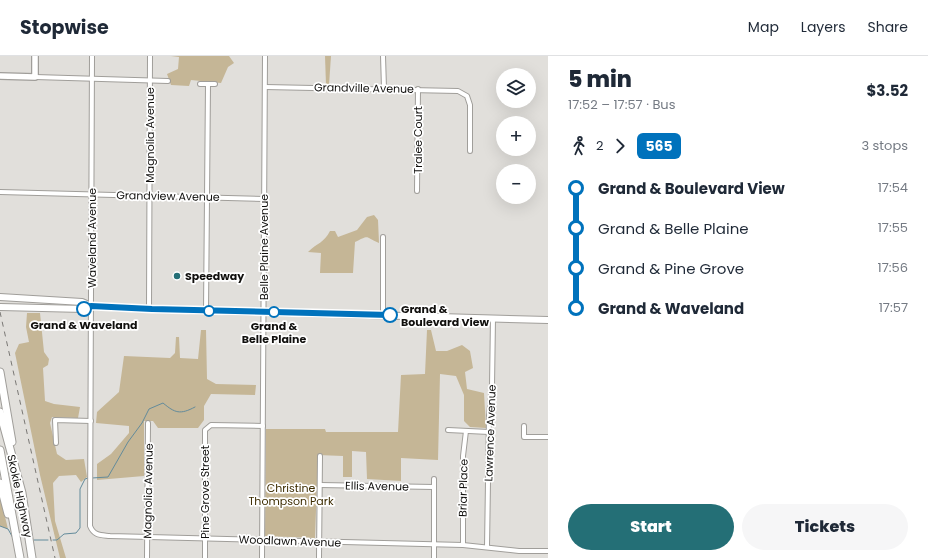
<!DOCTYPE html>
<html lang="en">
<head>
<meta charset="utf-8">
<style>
  body { margin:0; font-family:Poppins,sans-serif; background:#f6f6f7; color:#1f2937; height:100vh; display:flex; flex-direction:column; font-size:15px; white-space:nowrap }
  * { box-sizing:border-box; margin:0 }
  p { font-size:13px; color:#747a83 }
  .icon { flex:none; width:22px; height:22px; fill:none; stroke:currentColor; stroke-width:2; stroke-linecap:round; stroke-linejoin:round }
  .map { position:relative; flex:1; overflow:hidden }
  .drawer { display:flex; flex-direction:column; background:#fff; width:380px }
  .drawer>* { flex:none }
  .badge { padding:0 8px; border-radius:6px; font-size:14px; line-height:26px }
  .buttons { position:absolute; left:496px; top:12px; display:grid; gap:8px }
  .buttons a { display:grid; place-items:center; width:40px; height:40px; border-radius:50%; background:#fff; box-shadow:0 4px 16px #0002; font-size:20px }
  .map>.badge { position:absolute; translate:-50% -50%; box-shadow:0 0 0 2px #fff }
  .legs { display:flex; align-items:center; gap:6px; height:44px; padding:0 20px; font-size:13px }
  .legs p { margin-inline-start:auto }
  .overview { display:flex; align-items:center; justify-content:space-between; height:68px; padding:0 20px }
  h1 { font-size:22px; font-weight:800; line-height:30px }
  .action { display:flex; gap:8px; margin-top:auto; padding:8px 20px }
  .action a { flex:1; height:46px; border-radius:24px; background:#246f76; color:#fff; font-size:16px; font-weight:800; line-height:46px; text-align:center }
  .action a+a { background:#f6f6f7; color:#1f2937 }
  ul { padding:0 20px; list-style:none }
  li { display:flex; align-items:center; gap:14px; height:40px; font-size:15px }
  li i { display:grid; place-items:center; width:6px; height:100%; margin:0 5px; background:currentColor }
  li i::after { content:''; width:10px; height:10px; margin:-5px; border:3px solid; border-radius:50%; background:#fff }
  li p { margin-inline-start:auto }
  li:first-child i { background:linear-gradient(#0000 50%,currentColor 0) }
  li:last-child i { background:linear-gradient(currentColor 50%,#0000 0) }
  header { display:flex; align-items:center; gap:24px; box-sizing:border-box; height:56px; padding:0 20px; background:#fff; border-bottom:1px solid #e0e1e3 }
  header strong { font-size:19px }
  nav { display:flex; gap:22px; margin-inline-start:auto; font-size:14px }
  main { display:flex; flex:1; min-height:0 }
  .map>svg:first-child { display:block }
</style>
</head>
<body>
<header>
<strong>Stopwise</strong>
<nav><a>Map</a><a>Layers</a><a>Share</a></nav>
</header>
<main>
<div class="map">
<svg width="548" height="502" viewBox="0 0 548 502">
  <rect width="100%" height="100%" fill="#e1dfdb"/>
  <g fill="#c5b696">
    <path d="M171 0H229L234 7 228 11 221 27 191 24 189 30 171 29 167 18 178 13 179 1Z"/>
    <path d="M325 0H331L329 29H326Z"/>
    <path d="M374 159 378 164 379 187C365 181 370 178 355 186L353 217H320L321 197 308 196C317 187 324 187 330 175H335L338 181 357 174 367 161Z"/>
    <path d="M27 257H40L44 296 49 303 48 309 43 312 45 345 54 348 80 351 78 362 52 361 50 367 57 398 66 404 84 403 87 421 81 426 76 419 59 420 53 427 55 465 66 502H60L40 419 15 297 19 288 29 286 26 271Z"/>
    <path d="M201 274H206L207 323 216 328 256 329 255 339 211 338 204 350V364L198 372H158L153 365H144V420L97 424V408L111 398 129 377V370L96 367 97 356 119 336 124 300 170 302 175 297 176 281H179L180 302 198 303Z"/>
    <path d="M427 274H431L436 295H447L462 289 470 295 473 312 465 316 467 333 484 337 486 372 470 371 464 365V339L456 320 440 318 438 404 401 402V425L367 423 366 396 352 395V421H343V400L318 399 315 482 265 480 266 373H325L326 376H398L401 319 425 318Z"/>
    <path d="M0 440 8 473 0 470Z"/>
  </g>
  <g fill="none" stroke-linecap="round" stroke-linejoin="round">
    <g stroke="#638b9b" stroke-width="1">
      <path d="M92 422 108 421 128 386 142 367 149 353 163 347C175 357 180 359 195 351"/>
      <path d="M0 470 8 473 13 482"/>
      <path d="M34 484H48"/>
      <path d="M53 484H57L64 478 76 477 80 472V433L85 423 88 422"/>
    </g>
    <g stroke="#a09e9a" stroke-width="6">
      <g id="street">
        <path d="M92 0 90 470C94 480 101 479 110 480L463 489 519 495H548"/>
        <path d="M383 0 384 32"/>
        <path d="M35 21 168 25"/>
        <path d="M200 28H215"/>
        <path d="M265 31 458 35 467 40 470 49V95"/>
        <path d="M417 135 418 33"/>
        <path d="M0 136 264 143"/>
        <path d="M149 253 150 0"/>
        <path d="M206 255 208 28"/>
        <path d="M383 259V181"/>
        <path d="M524 370V381H548"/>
        <path d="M448 374 489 376"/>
        <path d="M56 387 55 364 91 365"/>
        <path d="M320 429 434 431"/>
        <path d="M463 489V400L466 375"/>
        <path d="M487 491 489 360 492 330 493 262"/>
        <path d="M147 502 148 367"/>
        <path d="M205 502V374L211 369 263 370"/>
        <path d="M262 502 265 0"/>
        <path d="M319 502 320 400"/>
        <path d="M434 502V423"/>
      </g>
    </g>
    <g stroke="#a09e9a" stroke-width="8">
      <path id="secondary" d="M0 20 35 21V0"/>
    </g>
    <g stroke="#a09e9a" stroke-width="8">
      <g id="primary">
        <path d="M0 241 82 246 91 250 152 253 548 264"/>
        <path d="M0 251 84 253 91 250"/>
      </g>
    </g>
    <g stroke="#a09e9a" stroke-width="9">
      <g id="highway">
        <path d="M0 316 12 386"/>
        <path d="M0 356 22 437 32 502"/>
        <path d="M0 394 20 502"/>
        <path d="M0 427 8 458"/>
      </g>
    </g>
    <use href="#street" stroke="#fff" stroke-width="4"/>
    <use href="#secondary" stroke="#fff" stroke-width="5.5"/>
    <use href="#primary" stroke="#fff" stroke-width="6"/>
    <use href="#highway" stroke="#fff" stroke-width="7"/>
    <path stroke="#7a7875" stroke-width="1" stroke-dasharray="5 5" stroke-linecap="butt" d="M0 256 55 502"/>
  </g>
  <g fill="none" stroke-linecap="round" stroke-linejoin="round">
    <g stroke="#fff" stroke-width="9">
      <path id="line-1" d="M84 253 91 250 152 253 390 259"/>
    </g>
    <use href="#line-1" stroke="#0072bc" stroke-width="6"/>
  </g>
  <circle fill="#246f76" stroke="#fff" stroke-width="1.5" cx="177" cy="220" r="4"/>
  <g fill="#fff" stroke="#0072bc" stroke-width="2">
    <circle cx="84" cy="253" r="7"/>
    <circle cx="209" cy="255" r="5"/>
    <circle cx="274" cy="256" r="5"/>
    <circle cx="390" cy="259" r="7"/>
  </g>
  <g text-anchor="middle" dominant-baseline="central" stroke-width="3.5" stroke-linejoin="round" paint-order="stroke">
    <g font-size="11" fill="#11100e" stroke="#fff">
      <text transform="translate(364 32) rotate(1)">Grandville Avenue</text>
      <text transform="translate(150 79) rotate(-90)">Magnolia Avenue</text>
      <text transform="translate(418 84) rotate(-90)">Tralee Court</text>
      <text transform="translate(168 140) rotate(1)">Grandview Avenue</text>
      <text transform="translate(92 182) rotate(-90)">Waveland Avenue</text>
      <text transform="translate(264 191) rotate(-90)">Belle Plaine Avenue</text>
      <text transform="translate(490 377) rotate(-88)">Lawrence Avenue</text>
      <text transform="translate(377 430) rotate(1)">Ellis Avenue</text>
      <text transform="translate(463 432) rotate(-89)">Briar Place</text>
      <text transform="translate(148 435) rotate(-89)">Magnolia Avenue</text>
      <text transform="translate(205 436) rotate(-90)">Pine Grove Street</text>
      <text transform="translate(20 440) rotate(78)">Skokie Highway</text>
      <text transform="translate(290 485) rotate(2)">Woodlawn Avenue</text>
    </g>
    <g font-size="11" font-weight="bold" fill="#11100e" stroke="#fff" text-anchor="start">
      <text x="185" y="220">Speedway</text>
    </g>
    <g font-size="11" font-weight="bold" fill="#11100e" stroke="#fff">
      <text x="401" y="253" text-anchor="start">Grand &amp;<tspan x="401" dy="13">Boulevard View</tspan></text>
      <text x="84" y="269">Grand &amp; Waveland</text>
      <text x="274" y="270">Grand &amp;<tspan x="274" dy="13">Belle Plaine</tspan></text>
    </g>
    <g font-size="11" fill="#3d2c00" stroke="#fff">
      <text x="291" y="432">Christine<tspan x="291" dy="13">Thompson Park</tspan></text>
    </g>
  </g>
</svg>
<div class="buttons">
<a><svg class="icon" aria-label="layers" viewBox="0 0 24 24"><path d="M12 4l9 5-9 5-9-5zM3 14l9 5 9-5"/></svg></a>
<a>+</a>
<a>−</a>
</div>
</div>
<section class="drawer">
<div class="overview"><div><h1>5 min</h1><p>17:52 – 17:57 · Bus</p></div><b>$3.52</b></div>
<div class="legs"><svg class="icon" aria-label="walk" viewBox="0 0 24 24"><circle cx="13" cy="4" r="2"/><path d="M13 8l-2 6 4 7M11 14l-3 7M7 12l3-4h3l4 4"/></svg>2<svg class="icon" aria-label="forward" viewBox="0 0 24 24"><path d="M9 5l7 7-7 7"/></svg><b class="badge" style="background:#0072bc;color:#fff">565</b><p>3 stops</p></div>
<ul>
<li><i style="color:#0072bc"></i><b>Grand &amp; Boulevard View</b><p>17:54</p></li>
<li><i style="color:#0072bc"></i><span>Grand &amp; Belle Plaine</span><p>17:55</p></li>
<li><i style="color:#0072bc"></i><span>Grand &amp; Pine Grove</span><p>17:56</p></li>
<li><i style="color:#0072bc"></i><b>Grand &amp; Waveland</b><p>17:57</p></li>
</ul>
<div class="action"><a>Start</a><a>Tickets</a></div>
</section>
</main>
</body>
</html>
